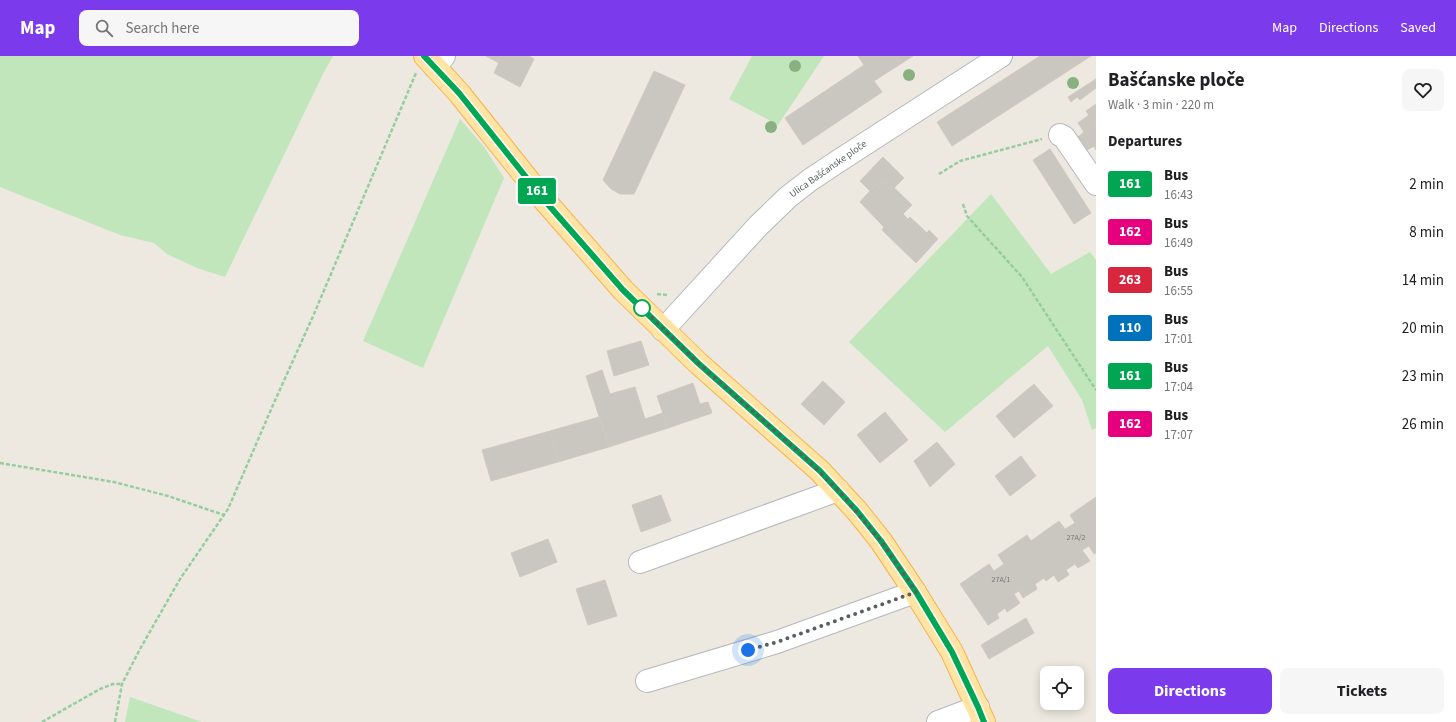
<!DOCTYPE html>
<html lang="en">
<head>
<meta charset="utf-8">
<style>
  body { margin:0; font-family:"Source Sans 3",sans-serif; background:#f6f6f6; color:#202124; height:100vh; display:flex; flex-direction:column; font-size:15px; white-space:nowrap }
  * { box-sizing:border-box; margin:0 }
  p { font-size:13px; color:#757577 }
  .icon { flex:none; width:22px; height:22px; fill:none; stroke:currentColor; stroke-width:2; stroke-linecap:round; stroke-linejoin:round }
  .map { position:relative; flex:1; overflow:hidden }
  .drawer { display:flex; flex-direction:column; background:#fff; width:360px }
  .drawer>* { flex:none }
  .badge { padding:0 8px; border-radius:3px; font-size:14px; line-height:26px }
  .controls { position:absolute; left:1040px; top:610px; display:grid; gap:8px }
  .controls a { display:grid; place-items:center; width:44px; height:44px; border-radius:8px; background:#fff; box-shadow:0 2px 10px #0003; font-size:20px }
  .you { position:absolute; width:20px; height:20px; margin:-10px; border:3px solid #fff; border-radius:50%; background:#1a73e8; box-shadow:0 0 0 6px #1a73e833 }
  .map>.badge { position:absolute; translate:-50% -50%; box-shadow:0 0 0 2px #fff }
  h2 { padding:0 12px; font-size:15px; line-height:36px }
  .round { display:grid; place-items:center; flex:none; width:42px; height:42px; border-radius:8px; background:#f6f6f6 }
  .summary { display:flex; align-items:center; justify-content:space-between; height:68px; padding:0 12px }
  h1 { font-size:19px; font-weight:700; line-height:30px }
  .button { display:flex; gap:8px; margin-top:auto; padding:8px 12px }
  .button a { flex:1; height:46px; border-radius:8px; background:#7c3aed; color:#fff; font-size:16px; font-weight:700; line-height:46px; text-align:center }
  .button a+a { background:#f6f6f6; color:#202124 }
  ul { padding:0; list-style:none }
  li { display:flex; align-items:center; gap:12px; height:48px; padding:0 12px }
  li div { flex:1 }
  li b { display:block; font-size:15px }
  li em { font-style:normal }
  li .badge { min-width:44px; font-weight:700; text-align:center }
  header { display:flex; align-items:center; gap:24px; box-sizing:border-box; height:56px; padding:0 20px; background:#7c3aed; color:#fff }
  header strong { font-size:19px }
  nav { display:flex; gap:22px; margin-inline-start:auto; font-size:14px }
  .search { width:280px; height:36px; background:#f6f6f6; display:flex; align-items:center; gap:10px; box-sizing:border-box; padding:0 14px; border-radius:8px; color:#757577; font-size:15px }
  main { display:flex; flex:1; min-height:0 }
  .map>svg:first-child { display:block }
</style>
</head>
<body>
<header>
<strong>Map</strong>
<div class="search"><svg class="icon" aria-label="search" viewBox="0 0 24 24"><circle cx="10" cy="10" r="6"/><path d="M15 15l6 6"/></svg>Search here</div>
<nav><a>Map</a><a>Directions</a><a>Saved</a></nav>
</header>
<main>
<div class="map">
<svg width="1096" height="666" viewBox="0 0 1096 666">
  <rect width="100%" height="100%" fill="#ede9e0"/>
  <g fill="#c1e6bb">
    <path d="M0 0H333L324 16 225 221 197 212 167 198 154 187 120 179 0 131Z"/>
    <path d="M752 0H824L778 69 729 43Z"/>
    <path d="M460 63 484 91 504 122 423 312 363 285Z"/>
    <path d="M991 138 1051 218 1090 196 1096 204V372L1092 374 1082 344 1048 290 945 376 849 286Z"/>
    <path d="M130 641 202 666H125Z"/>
  </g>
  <g fill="#cac6c0" stroke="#d2c9bf">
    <path d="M486 0H502L499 7Z"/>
    <path d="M502 0H529L534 3 520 31 494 17Z"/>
    <path d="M858 0H913L874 25 882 36 803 89 785 62 864 9Z"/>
    <path d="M1040 0H1091L952 90 937 66Z"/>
    <path d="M654 15 685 29 634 138H620L611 133 603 124Z"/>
    <path d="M1096 23V32L1080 44 1077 41 1071 46 1068 41Z"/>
    <path d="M1096 48V70L1086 55Z"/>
    <path d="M1089 59 1096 70V94L1094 90 1087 94 1078 81 1084 76 1078 67Z"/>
    <path d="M1050 93 1091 157 1074 168 1033 104Z"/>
    <path d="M883 101 904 122 894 132 886 124 879 131 876 128 870 135 860 125Z"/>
    <path d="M886 124 912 149 903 158 908 163 910 161 927 177 929 174 938 183 916 207 882 174 884 171 860 146 876 128 879 131Z"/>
    <path d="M641 285 649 309 614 320 607 295Z"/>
    <path d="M602 314 610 338 635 331 645 363 663 357 668 372 609 391 586 320Z"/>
    <path d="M823 325 845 346 824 369 801 348Z"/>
    <path d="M693 327 700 348 708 346 712 357 668 372 657 340Z"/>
    <path d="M1034 328 1053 350 1014 382 996 360Z"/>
    <path d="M885 356 908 384 880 407 857 379Z"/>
    <path d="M599 361 609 391 558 406 550 375Z"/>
    <path d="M550 375 558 406 491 425 482 394Z"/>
    <path d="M937 386 955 408 930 431 914 405Z"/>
    <path d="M1021 400 1036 420 1010 440 995 420Z"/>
    <path d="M661 439 671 465 641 476 632 449Z"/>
    <path d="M1096 441V497L1094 498 1089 490 1082 494 1090 505 1078 512 1075 508 1066 514 1069 519 1058 526 1054 519 1046 525 1044 522 1035 528 1037 533 1023 542 1019 535 1014 538 1020 547 1007 556 1005 552 997 558 999 562 988 569 960 528 989 508 994 515 1004 508 998 499 1027 479 1031 485 1059 465 1065 473 1075 467 1070 459Z"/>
    <path d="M548 483 557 506 520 521 511 497Z"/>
    <path d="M605 524 617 560 588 569 576 533Z"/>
    <path d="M1026 562 1034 577 989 603 981 589Z"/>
  </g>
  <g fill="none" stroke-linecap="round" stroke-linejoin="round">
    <g stroke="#b4b8bc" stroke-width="24">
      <g id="minor">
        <path d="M435 11 444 0"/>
        <path d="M1060 79 1064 81 1096 128"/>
        <path d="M663 274 758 170 788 141 810 124 840 104 1001 0"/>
        <path d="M640 506 838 434"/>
        <path d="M647 625 777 586 915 536"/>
        <path d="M938 666 978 651"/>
      </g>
    </g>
    <g stroke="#f8b24f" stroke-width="24">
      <path id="major" d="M425 0 459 37 545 145 623 234 698 307 820 415 857 455 881 485 915 536 952 596 984 666"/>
    </g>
    <g stroke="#97cd9e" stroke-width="2.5" stroke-dasharray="4 2" stroke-linecap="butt">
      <path d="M939 118 960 105 1042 83"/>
      <path d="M963 148 967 160 1022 221 1096 334"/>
      <path d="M657 238 667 239"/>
      <path d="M0 407 114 426 168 440 224 459"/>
      <path d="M42 666 100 633 113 628H121"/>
      <path d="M115 666 122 628 140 593 180 523 228 453 273 349 314 258 416 17"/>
    </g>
    <use href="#minor" stroke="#fff" stroke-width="22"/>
    <use href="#major" stroke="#ffe4a4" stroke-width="22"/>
  </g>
  <g fill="#89b17f">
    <circle cx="795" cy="10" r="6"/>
    <circle cx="909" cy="19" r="6"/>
    <circle cx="1073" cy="27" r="6"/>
    <circle cx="771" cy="71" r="6"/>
  </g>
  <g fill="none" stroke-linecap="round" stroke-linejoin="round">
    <g stroke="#fff" stroke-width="9">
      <path id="line" d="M424 0 459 37 545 145 623 234 698 307 820 415 857 455 881 485 916 536 952 596 978 651 984 666"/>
    </g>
    <use href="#line" stroke="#00a651" stroke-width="6"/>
    <path stroke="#595f62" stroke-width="4" stroke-dasharray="0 7.2" d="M642 252 698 307 799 396 838 434 881 485 916 536 777 586 748 594"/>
  </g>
  <circle fill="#fff" stroke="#00a651" stroke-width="2" cx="642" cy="252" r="8"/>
  <g text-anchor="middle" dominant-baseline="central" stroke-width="4" stroke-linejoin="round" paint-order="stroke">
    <g font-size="8" fill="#75797a">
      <text x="1076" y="481">27A/2</text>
      <text x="1001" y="523">27A/1</text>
    </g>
    <g font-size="10" fill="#595f62" stroke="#fff">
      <text transform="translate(828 113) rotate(-35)">Ulica Bašćanske ploče</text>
    </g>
  </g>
</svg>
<div class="controls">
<a><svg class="icon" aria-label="locate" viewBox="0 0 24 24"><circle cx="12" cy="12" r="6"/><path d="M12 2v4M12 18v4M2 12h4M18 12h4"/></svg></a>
</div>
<div class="you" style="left:748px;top:594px"></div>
<b class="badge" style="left:537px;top:135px;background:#00a651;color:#fff">161</b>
</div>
<section class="drawer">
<div class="summary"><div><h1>Bašćanske ploče</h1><p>Walk · 3 min · 220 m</p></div><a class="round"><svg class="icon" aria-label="heart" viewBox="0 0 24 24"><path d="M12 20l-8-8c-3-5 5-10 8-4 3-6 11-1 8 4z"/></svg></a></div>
<h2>Departures</h2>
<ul>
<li><span class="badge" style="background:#00a651;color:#fff">161</span><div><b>Bus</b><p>16:43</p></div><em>2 min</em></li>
<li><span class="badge" style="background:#e6007e;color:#fff">162</span><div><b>Bus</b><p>16:49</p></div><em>8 min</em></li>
<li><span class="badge" style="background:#d7263d;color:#fff">263</span><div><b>Bus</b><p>16:55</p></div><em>14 min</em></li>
<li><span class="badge" style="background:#0072bc;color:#fff">110</span><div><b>Bus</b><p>17:01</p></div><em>20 min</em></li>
<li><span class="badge" style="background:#00a651;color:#fff">161</span><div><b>Bus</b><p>17:04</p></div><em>23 min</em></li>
<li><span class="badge" style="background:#e6007e;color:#fff">162</span><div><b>Bus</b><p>17:07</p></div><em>26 min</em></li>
</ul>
<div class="button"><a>Directions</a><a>Tickets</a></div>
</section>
</main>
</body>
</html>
